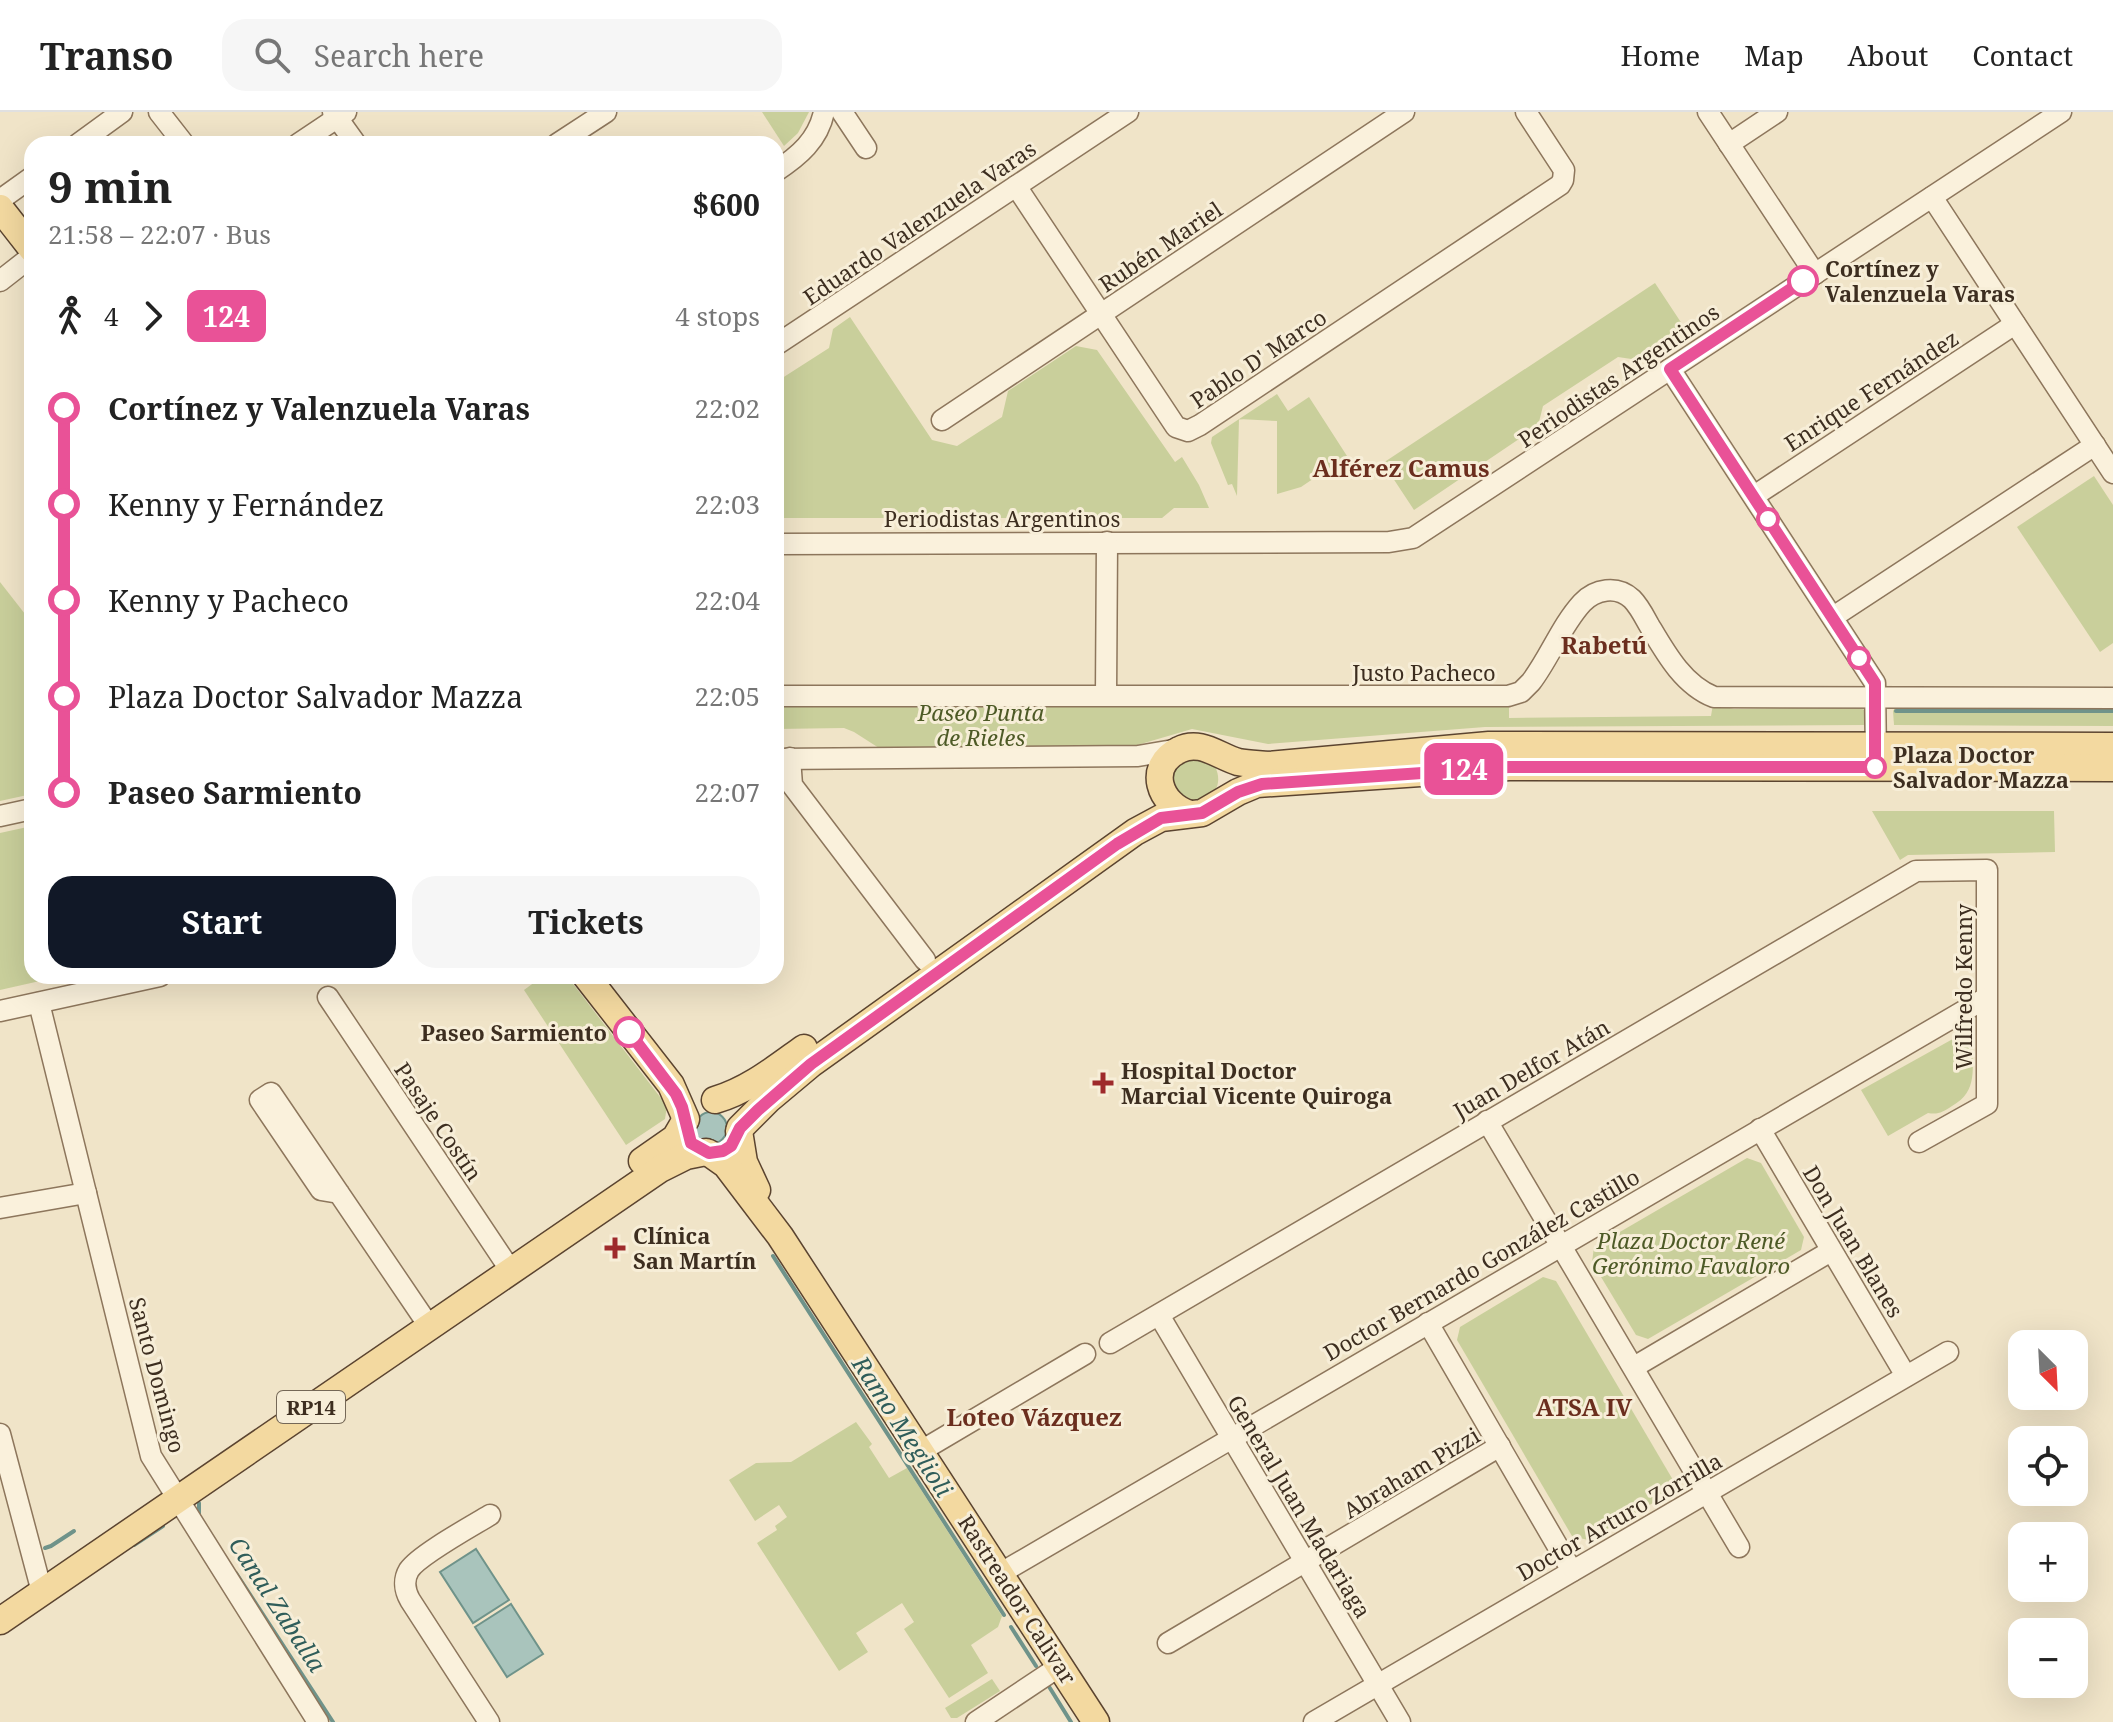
<!DOCTYPE html>
<html lang="en">
<head>
<meta charset="utf-8">
<style>
  body { margin:0; font-family:"Noto Serif",serif; background:#f6f6f6; color:#222; height:100vh; display:flex; flex-direction:column; font-size:30px; white-space:nowrap }
  * { box-sizing:border-box; margin:0 }
  p { font-size:26px; color:#767676 }
  .icon { flex:none; width:44px; height:44px; fill:none; stroke:currentColor; stroke-width:2; stroke-linecap:round; stroke-linejoin:round }
  .map { position:relative; flex:1; overflow:hidden }
  .side { position:absolute; left:24px; top:24px; width:760px; height:848px; display:flex; flex-direction:column; background:#fff; border-radius:24px; box-shadow:0 8px 32px #0002 }
  .side>* { flex:none }
  .badge { padding:0 16px; border-radius:12px; font-size:28px; line-height:52px }
  .needle { width:52px; rotate:156deg }
  .tools { position:absolute; left:2008px; top:1218px; display:grid; gap:16px }
  .tools a { display:grid; place-items:center; width:80px; height:80px; border-radius:16px; background:#fff; box-shadow:0 8px 32px #0002; font-size:40px }
  .map>.badge { position:absolute; translate:-50% -50%; box-shadow:0 0 0 4px #fff }
  .legs { display:flex; align-items:center; gap:12px; height:88px; padding:0 24px; font-size:26px }
  .legs p { margin-inline-start:auto }
  .overview { display:flex; align-items:center; justify-content:space-between; height:136px; padding:0 24px }
  h1 { font-size:44px; font-weight:700; line-height:60px }
  .primary-button { display:flex; gap:16px; margin-top:auto; padding:16px 24px }
  .primary-button a { flex:1; height:92px; border-radius:24px; background:#111827; color:#fff; font-size:32px; font-weight:700; line-height:92px; text-align:center }
  .primary-button a+a { background:#f6f6f6; color:#222 }
  ul { padding:0 24px; list-style:none }
  li { display:flex; align-items:center; gap:28px; height:96px; font-size:30px }
  li i { display:grid; place-items:center; width:12px; height:100%; margin:0 10px; background:currentColor }
  li i::after { content:''; width:20px; height:20px; margin:-10px; border:6px solid; border-radius:50%; background:#fff }
  li p { margin-inline-start:auto }
  li:first-child i { background:linear-gradient(#0000 50%,currentColor 0) }
  li:last-child i { background:linear-gradient(currentColor 50%,#0000 0) }
  header { display:flex; align-items:center; gap:48px; box-sizing:border-box; height:112px; padding:0 40px; background:#fff; border-bottom:2px solid #e0e0e0 }
  header strong { font-size:38px }
  nav { display:flex; gap:44px; margin-inline-start:auto; font-size:28px }
  .search { width:560px; height:72px; background:#f6f6f6; display:flex; align-items:center; gap:20px; box-sizing:border-box; padding:0 28px; border-radius:24px; color:#767676; font-size:30px }
  .map>svg:first-child { display:block }
</style>
</head>
<body>
<header>
<strong>Transo</strong>
<div class="search"><svg class="icon" aria-label="search" viewBox="0 0 24 24"><circle cx="10" cy="10" r="6"/><path d="M15 15l6 6"/></svg>Search here</div>
<nav><a>Home</a><a>Map</a><a>About</a><a>Contact</a></nav>
</header>
<div class="map">
<svg width="2113" height="1610" viewBox="0 0 2113 1610">
  <rect width="100%" height="100%" fill="#f0e4c8"/>
  <g fill="#c9cf9b">
    <path d="M762 0H809L798 21 784 34Z"/>
    <path d="M1655 171 1686 218 1638 248 1618 245 1543 294 1538 314 1414 398 1383 351Z"/>
    <path d="M850 205 932 328 957 334 1002 305 1008 279 1076 234 1097 238 1175 350 1182 345 1199 373 1209 396H1174L1162 406H776V270L829 236 833 217Z"/>
    <path d="M1277 282 1288 299 1309 285 1347 344 1301 375 1277 382V309L1239 307 1237 384 1232 372 1228 373 1211 331 1212 325Z"/>
    <path d="M2094 364 2113 393V531L2100 540 2017 415Z"/>
    <path d="M0 470 32 511V682L0 689Z"/>
    <path d="M776 590 1509 592V606L1711 604 1713 592 1734 597 1860 595 1865 599V613L1485 615 1268 632 1192 617 1134 634 879 636 854 620 844 616 776 617Z"/>
    <path d="M1896 594 2113 595V614L1894 613 1893 599Z"/>
    <path d="M1193 644 1215 654C1222 670 1217 678 1206 690L1183 691 1170 664 1173 656Z"/>
    <path d="M1872 699H2054L2055 740 1908 743 1900 748Z"/>
    <path d="M32 714V864H62L0 878V721Z"/>
    <path d="M543 864H567L667 994 665 1007 626 1033 524 878Z"/>
    <path d="M1960 923 1972 928C1972 955 1979 979 1952 994 1943 1000 1938 1003 1928 1001L1888 1024 1861 978Z"/>
    <path d="M1747 1046 1761 1051 1804 1125 1801 1138 1648 1227 1636 1223 1592 1150 1594 1135Z"/>
    <path d="M1543 1165 1556 1169 1673 1368 1667 1383 1588 1428 1572 1424 1457 1228 1460 1215Z"/>
    <path d="M856 1310 872 1332 869 1335 889 1366 907 1356 1002 1504 998 1515 971 1533 988 1561 949 1586 904 1517 914 1510 902 1491 856 1521 868 1540 839 1559 757 1431 777 1418 775 1414 787 1405 779 1393 755 1409 729 1368 756 1351 791 1350Z"/>
    <path d="M992 1567 1000 1579 957 1606H951L945 1596Z"/>
  </g>
  <g fill="#a9c4bc" stroke="#6f938a" stroke-width="2">
    <circle cx="711" cy="1016" r="16"/>
    <path d="M476 1437 509 1488 473 1511 440 1460Z"/>
    <path d="M511 1492 543 1542 507 1565 475 1515Z"/>
  </g>
  <g fill="none" stroke-linecap="round" stroke-linejoin="round">
    <g stroke="#6f938a" stroke-width="4">
      <path d="M1896 599H2113"/>
      <path d="M773 1144 1004 1503"/>
      <path d="M199 1391V1403"/>
      <path d="M134 1433 163 1414"/>
      <path d="M45 1436 51 1434 74 1419"/>
      <path d="M236 1461 333 1610"/>
      <path d="M1011 1515 1036 1554"/>
      <path d="M1048 1573 1071 1610"/>
    </g>
    <g stroke="#8d765c" stroke-width="23">
      <g id="minor">
        <path d="M159 0 184 32"/>
        <path d="M333 0 356 32"/>
        <path d="M842 0 866 36"/>
        <path d="M1708 0 1815 162"/>
        <path d="M78 32 122 0"/>
        <path d="M298 32 346 0"/>
        <path d="M557 32 606 0"/>
        <path d="M1729 32 1777 0"/>
        <path d="M776 59C799 44 818 28 824 0"/>
        <path d="M1016 74 1176 315 1188 319 1200 313 1560 73 1563 68 1564 58 1526 0"/>
        <path d="M1932 85 2113 361"/>
        <path d="M0 88 32 65"/>
        <path d="M0 169 32 144"/>
        <path d="M776 233 1128 0"/>
        <path d="M1670 257 1875 571 1876 648"/>
        <path d="M942 308 1404 0"/>
        <path d="M1754 384 2015 212"/>
        <path d="M776 432 1389 430 1413 426 2061 0"/>
        <path d="M1833 505 2095 333"/>
        <path d="M1106 583 1107 430"/>
        <path d="M776 584H1508L1521 580 1531 570C1550 545 1561 514 1582 491 1595 477 1617 473 1632 487 1639 494 1644 504 1649 513 1665 540 1683 573 1714 585L2113 586"/>
        <path d="M790 646 792 673 925 848"/>
        <path d="M776 647 1138 644 1179 637"/>
        <path d="M0 704 32 697"/>
        <path d="M328 885 511 1159"/>
        <path d="M39 891 151 1344 318 1610"/>
        <path d="M0 899 160 864"/>
        <path d="M1487 1009 1739 1435"/>
        <path d="M1760 1017 1906 1264"/>
        <path d="M339 1081 321 1078 260 988 271 981 429 1214"/>
        <path d="M0 1096 86 1081"/>
        <path d="M1159 1203 1400 1610"/>
        <path d="M1428 1211 1572 1459"/>
        <path d="M1110 1231 1916 759 1987 758V992L1919 1030"/>
        <path d="M1634 1255 1831 1139"/>
        <path d="M0 1322 42 1480"/>
        <path d="M921 1339 1085 1242"/>
        <path d="M1001 1461 1986 886"/>
        <path d="M1168 1531 1500 1334"/>
        <path d="M489 1610 410 1488C405 1479 403 1468 409 1458 419 1443 472 1414 490 1403"/>
        <path d="M976 1610 1060 1554"/>
        <path d="M1314 1610 1948 1240"/>
      </g>
    </g>
    <g stroke="#5b4430" stroke-width="29">
      <g id="major">
        <path d="M0 96 32 137"/>
        <path d="M1190 702C1159 693 1146 654 1179 638 1200 627 1218 644 1238 650 1248 652 1258 652 1269 653L1489 633 2113 634"/>
        <path d="M586 864 671 973 686 1007"/>
        <path d="M715 988C749 978 776 956 804 936"/>
        <path d="M740 1016 768 988 811 952 1135 720 1161 706 1202 701 1238 680 1257 672 1509 655 2113 656"/>
        <path d="M739 1019 744 1050 757 1078"/>
        <path d="M709 1041 726 1053 780 1124 1096 1610"/>
        <path d="M642 1049 675 1026 685 1009"/>
        <path d="M0 1509 660 1057 686 1044 706 1040"/>
      </g>
    </g>
    <use href="#minor" stroke="#faf1dc" stroke-width="20"/>
    <use href="#major" stroke="#f3d9a0" stroke-width="26"/>
  </g>
  <g fill="none" stroke-linecap="round" stroke-linejoin="round">
    <g stroke="#fff" stroke-width="18">
      <path id="line-1" d="M629 920 676 982 682 995 691 1031 709 1041 723 1039 731 1034 740 1016 758 998 811 952 1117 732 1161 706 1202 701 1238 680 1262 672 1509 655H1875V571L1670 257 1803 169"/>
    </g>
    <use href="#line-1" stroke="#e95297" stroke-width="12"/>
  </g>
  <g fill="#fff" stroke="#e95297" stroke-width="4">
    <circle cx="1803" cy="169" r="14"/>
    <circle cx="1768" cy="407" r="10"/>
    <circle cx="1859" cy="546" r="10"/>
    <circle cx="1875" cy="655" r="10"/>
    <circle cx="629" cy="920" r="14"/>
  </g>
  <g fill="#9e2a2b" stroke="#f7eed8" stroke-width="3">
    <path d="M1099 959h8v8h8v8h-8v8h-8v-8h-8v-8h8z"/>
    <path d="M611 1124h8v8h8v8h-8v8h-8v-8h-8v-8h8z"/>
  </g>
  <g text-anchor="middle" dominant-baseline="central" stroke-width="6" stroke-linejoin="round" paint-order="stroke">
    <rect fill="#f7eed8" stroke="#756857" stroke-width="2" x="277" y="1279" width="68" height="32" rx="6"/>
    <g font-size="20" font-weight="bold" fill="#3d2e20">
      <text x="311" y="1295">RP14</text>
    </g>
    <g font-size="22" fill="#3d2e20" stroke="#f7eed8">
      <text transform="translate(919 110) rotate(-34)">Eduardo Valenzuela Varas</text>
      <text transform="translate(1160 134) rotate(-34)">Rubén Mariel</text>
      <text transform="translate(1258 246) rotate(-34)">Pablo D' Marco</text>
      <text transform="translate(1618 263) rotate(-34)">Periodistas Argentinos</text>
      <text transform="translate(1871 278) rotate(-33)">Enrique Fernández</text>
      <text x="1002" y="406">Periodistas Argentinos</text>
      <text x="1424" y="560">Justo Pacheco</text>
      <text transform="translate(1963 875) rotate(-90)">Wilfredo Kenny</text>
      <text transform="translate(1531 956) rotate(-30)">Juan Delfor Atán</text>
      <text transform="translate(439 1009) rotate(56)">Pasaje Costín</text>
      <text transform="translate(1854 1129) rotate(59)">Don Juan Blanes</text>
      <text transform="translate(1481 1152) rotate(-30)">Doctor Bernardo González Castillo</text>
      <text transform="translate(158 1263) rotate(75)">Santo Domingo</text>
      <text transform="translate(1411 1360) rotate(-31)">Abraham Pizzi</text>
      <text transform="translate(1300 1394) rotate(59)">General Juan Madariaga</text>
      <text transform="translate(1619 1404) rotate(-30)">Doctor Arturo Zorrilla</text>
      <text transform="translate(1018 1487) rotate(57)">Rastreador Calivar</text>
    </g>
    <g font-size="22" font-weight="bold" fill="#3d2e20" stroke="#f7eed8" text-anchor="start">
      <text x="1825" y="156">Cortínez y<tspan x="1825" dy="25">Valenzuela Varas</tspan></text>
      <text x="1893" y="642">Plaza Doctor<tspan x="1893" dy="25">Salvador Mazza</tspan></text>
      <text x="607" y="920" text-anchor="end">Paseo Sarmiento</text>
    </g>
    <g font-size="22" font-style="italic" fill="#4d5a26" stroke="#f7eed8">
      <text x="981" y="600">Paseo Punta<tspan x="981" dy="25">de Rieles</tspan></text>
      <text x="1691" y="1128">Plaza Doctor René<tspan x="1691" dy="25">Gerónimo Favaloro</tspan></text>
    </g>
    <g font-size="22" font-weight="bold" fill="#3d2e20" stroke="#f7eed8" text-anchor="start">
      <text x="1121" y="958">Hospital Doctor<tspan x="1121" dy="25">Marcial Vicente Quiroga</tspan></text>
      <text x="633" y="1123">Clínica<tspan x="633" dy="25">San Martín</tspan></text>
    </g>
    <g font-size="24" font-weight="bold" fill="#6b2e1e" stroke="#f7eed8">
      <text x="1401" y="355">Alférez Camus</text>
      <text x="1604" y="532">Rabetú</text>
      <text x="1584" y="1294">ATSA IV</text>
      <text x="1034" y="1304">Loteo Vázquez</text>
    </g>
    <g font-size="24" font-style="italic" fill="#2f5d5a" stroke="#f7eed8">
      <text transform="translate(903 1314) rotate(57)">Ramo Meglioli</text>
      <text transform="translate(278 1492) rotate(57)">Canal Zaballa</text>
    </g>
  </g>
</svg>
<div class="tools">
<a><svg class="needle" viewBox="-14 -14 28 28"><path d="M0-13l5 13h-10z" fill="#e53935"/><path d="M0 13l5-13h-10z" fill="#767676"/></svg></a>
<a><svg class="icon" aria-label="locate" viewBox="0 0 24 24"><circle cx="12" cy="12" r="6"/><path d="M12 2v4M12 18v4M2 12h4M18 12h4"/></svg></a>
<a>+</a>
<a>−</a>
</div>
<b class="badge" style="left:1464px;top:657px;background:#e95297;color:#fff">124</b>
<section class="side">
<div class="overview"><div><h1>9 min</h1><p>21:58 – 22:07 · Bus</p></div><b>$600</b></div>
<div class="legs"><svg class="icon" aria-label="walk" viewBox="0 0 24 24"><circle cx="13" cy="4" r="2"/><path d="M13 8l-2 6 4 7M11 14l-3 7M7 12l3-4h3l4 4"/></svg>4<svg class="icon" aria-label="forward" viewBox="0 0 24 24"><path d="M9 5l7 7-7 7"/></svg><b class="badge" style="background:#e95297;color:#fff">124</b><p>4 stops</p></div>
<ul>
<li><i style="color:#e95297"></i><b>Cortínez y Valenzuela Varas</b><p>22:02</p></li>
<li><i style="color:#e95297"></i><span>Kenny y Fernández</span><p>22:03</p></li>
<li><i style="color:#e95297"></i><span>Kenny y Pacheco</span><p>22:04</p></li>
<li><i style="color:#e95297"></i><span>Plaza Doctor Salvador Mazza</span><p>22:05</p></li>
<li><i style="color:#e95297"></i><b>Paseo Sarmiento</b><p>22:07</p></li>
</ul>
<div class="primary-button"><a>Start</a><a>Tickets</a></div>
</section>
</div>
</body>
</html>
